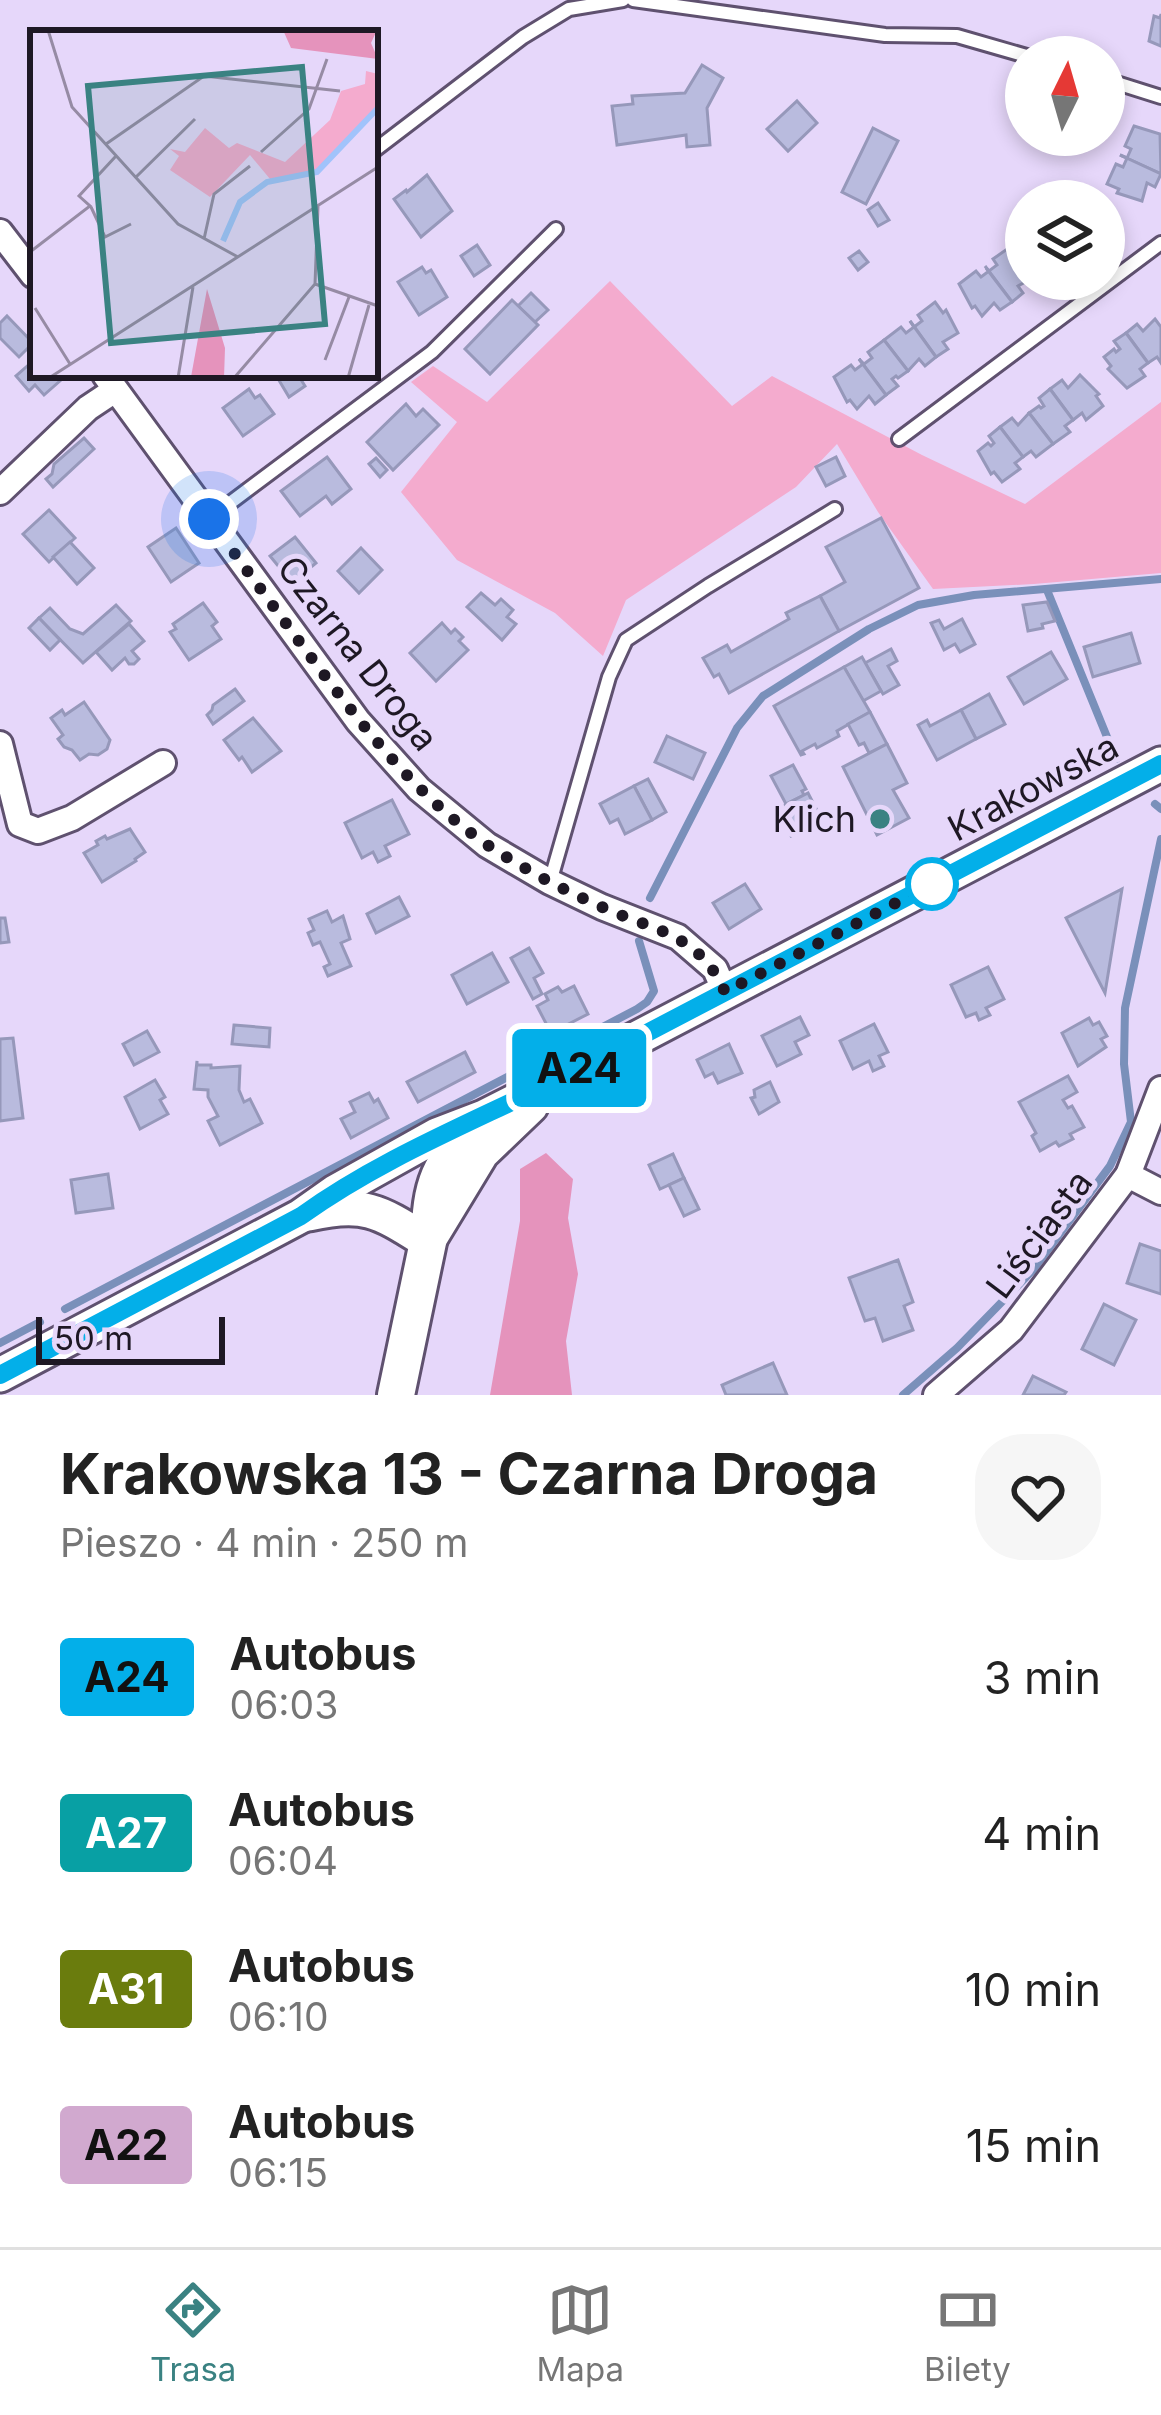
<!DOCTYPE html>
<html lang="pl">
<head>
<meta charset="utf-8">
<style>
  body { margin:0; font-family:Inter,sans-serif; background:#f6f6f6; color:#222; height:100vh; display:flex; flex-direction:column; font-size:45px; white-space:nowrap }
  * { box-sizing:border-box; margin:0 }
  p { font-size:39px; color:#767676 }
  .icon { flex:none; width:66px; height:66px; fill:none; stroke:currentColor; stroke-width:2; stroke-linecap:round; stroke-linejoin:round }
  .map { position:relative; height:1395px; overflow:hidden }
  .drawer { display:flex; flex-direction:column; background:#fff; flex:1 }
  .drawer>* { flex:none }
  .badge { padding:0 24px; border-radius:9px; font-size:42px; line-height:78px }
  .needle { width:78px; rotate:5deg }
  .fabs { position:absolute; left:1005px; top:36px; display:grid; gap:24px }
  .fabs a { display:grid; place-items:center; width:120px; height:120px; border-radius:50%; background:#fff; box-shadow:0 6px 18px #0003; font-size:60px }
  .scale { position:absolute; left:36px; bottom:30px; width:189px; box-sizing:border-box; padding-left:12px; border:6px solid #1e1824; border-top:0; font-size:33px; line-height:42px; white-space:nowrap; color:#1e1824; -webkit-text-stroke:9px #e6d7fa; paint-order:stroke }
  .you { position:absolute; width:60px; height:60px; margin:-30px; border:9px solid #fff; border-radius:50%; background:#1a73e8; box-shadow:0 0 0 18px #1a73e833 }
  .map>.badge { position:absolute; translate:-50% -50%; box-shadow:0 0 0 6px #fff }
  .round { display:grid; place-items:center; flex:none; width:126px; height:126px; border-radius:48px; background:#f6f6f6 }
  .headline { display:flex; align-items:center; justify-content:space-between; height:204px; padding:0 60px }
  h1 { font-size:57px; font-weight:700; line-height:90px }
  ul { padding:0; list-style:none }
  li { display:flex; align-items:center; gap:36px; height:156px; padding:0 60px }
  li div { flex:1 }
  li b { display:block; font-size:45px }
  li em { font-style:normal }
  li .badge { min-width:132px; font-weight:700; text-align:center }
  .menu { display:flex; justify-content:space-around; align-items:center; height:168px; border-top:3px solid #e0e0e0; background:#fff; font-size:33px; color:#767676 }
  .menu a { display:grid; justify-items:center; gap:6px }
  .menu .active { color:#3a8282 }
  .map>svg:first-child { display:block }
</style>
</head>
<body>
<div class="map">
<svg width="1161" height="1395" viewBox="0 0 1161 1395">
  <rect width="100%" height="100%" fill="#e6d7fa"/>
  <path fill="#f4abce" d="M610 281 732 406 772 376 922 455 1025 504 1161 402V573L1034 584 933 589 878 512 837 444 796 487 626 600 603 656 555 613 457 560 401 492 457 422 411 382 433 366 487 402Z"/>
  <path fill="#e593bc" d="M546 1153 573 1179 568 1218 578 1274 566 1341 572 1395H490L520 1221V1169Z"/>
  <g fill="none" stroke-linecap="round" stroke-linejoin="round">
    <g stroke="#7a90ba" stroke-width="8">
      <path d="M1047 590 1116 759"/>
      <path d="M1155 804 1161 809"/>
      <path d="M650 898 737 728 763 696 869 629 918 605 974 595 1161 579"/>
      <path d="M65 1309 637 1009 647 1002 654 991 639 941"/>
      <path d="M0 1343 40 1322"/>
      <path d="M903 1395 957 1348 1032 1271 1110 1166 1131 1122 1124 1064 1125 1008 1161 839"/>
    </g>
  </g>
  <g fill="#b9bbde" stroke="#9698ba" stroke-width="3">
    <path d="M1161 14V46L1149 41 1154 16 1160 18Z"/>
    <path d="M702 65 723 78 707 108 710 145 687 147 686 135 617 145 612 106 633 104 632 96 685 93Z"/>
    <path d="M797 101 817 123 788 151 767 129Z"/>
    <path d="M1134 126 1160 134 1161 174 1120 155 1127 158 1131 149 1125 146Z"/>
    <path d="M873 128 898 141 866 204 842 192Z"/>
    <path d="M1120 155 1161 174 1155 187 1147 183 1142 201 1117 193 1119 189 1107 184 1116 164 1123 167 1127 158Z"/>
    <path d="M427 175 452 211 421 237 394 199 406 190 407 192Z"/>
    <path d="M878 203 889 220 878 226 868 210Z"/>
    <path d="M1026 234V269L1010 247Z"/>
    <path d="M477 245 490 265 474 276 461 256Z"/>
    <path d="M1010 247 1026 269V279H1031L1018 286 1023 293 1012 302 985 266 989 271 997 265 993 259Z"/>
    <path d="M859 251 868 262 858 270 849 258Z"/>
    <path d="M422 267 426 273 431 270 447 297 419 315 398 282Z"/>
    <path d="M986 268 1012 302 1000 310 994 303 982 316 975 306 972 308 959 284 976 271 981 277 989 271Z"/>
    <path d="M531 293 548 310 535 322 518 306Z"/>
    <path d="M512 300 538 325 490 374 465 349Z"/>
    <path d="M935 302 943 313 946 310 958 333 943 342 948 349 936 357 910 321 914 327 922 321 918 315Z"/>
    <path d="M7 316 33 343 19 357 0 338V323Z"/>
    <path d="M1155 319 1161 327V363L1157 357 1148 363 1126 333 1137 324 1143 331Z"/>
    <path d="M910 321 936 357 925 366 919 359 908 371 884 340 901 327 906 333 914 327Z"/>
    <path d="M1126 333 1148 363 1140 369 1145 376 1127 388 1108 369 1111 366 1104 357 1114 349 1116 352 1120 349 1114 341Z"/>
    <path d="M884 340 908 371 898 378 896 376 892 379 898 386 886 395 859 359 864 364 872 358 868 352Z"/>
    <path d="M859 359 886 395 875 404 869 396 857 409 850 400 847 402 834 377 851 365 855 370 863 364Z"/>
    <path d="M33 361V375H56L61 380 44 395 35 385 29 391 16 376Z"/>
    <path d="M280 375H298L305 386 289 397 277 377Z"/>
    <path d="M1080 375 1099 394 1096 396 1103 406 1086 420 1082 413 1073 420 1050 389 1062 380 1068 388Z"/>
    <path d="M249 389 255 398 260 395 274 414 243 436 223 408Z"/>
    <path d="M1050 389 1073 420 1065 426 1070 432 1053 444 1029 413 1039 406 1041 408 1044 406 1039 398Z"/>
    <path d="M406 404 416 416 423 409 439 425 393 470 367 442Z"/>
    <path d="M1029 413 1053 444 1036 457 1031 451 1023 457 1000 427 1012 418 1018 425Z"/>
    <path d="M1000 427 1023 457 1015 463 1020 469 1002 482 994 472 991 474 978 451 988 443 991 446 994 443 989 436Z"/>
    <path d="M84 438 94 449 53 487 46 479 52 474 54 464Z"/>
    <path d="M327 457 351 489 332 504 326 496 300 516 281 491Z"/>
    <path d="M836 457 845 476 826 486 816 467Z"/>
    <path d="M376 458 387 470 380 477 369 464Z"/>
    <path d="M49 510 75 538 49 562 23 534Z"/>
    <path d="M881 518 919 588 839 631 820 596 845 582 826 547Z"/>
    <path d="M176 528 199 563 171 582 148 547Z"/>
    <path d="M295 537 316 563 292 583 270 556Z"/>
    <path d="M70 542 94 568 77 584 53 557Z"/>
    <path d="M361 548 382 570 359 593 338 571Z"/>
    <path d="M481 593 495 605 501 599 513 610 507 617 516 624 502 640 467 607Z"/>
    <path d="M820 596 839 631 729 693 719 674 714 677 703 658 727 645 731 652 789 619 786 613Z"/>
    <path d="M1047 602 1055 621 1042 624 1043 628 1028 631 1023 605Z"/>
    <path d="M203 603 217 622 212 626 221 639 189 660 170 632 176 629 173 624Z"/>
    <path d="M116 605 131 621 83 663 39 618 50 608 70 629 83 634Z"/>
    <path d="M39 618 60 640 50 650 29 628Z"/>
    <path d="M962 619 975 644 960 652 955 644 944 650 931 623 939 620 944 629Z"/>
    <path d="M442 623 451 633 455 629 463 637 459 641 468 650 436 681 410 653Z"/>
    <path d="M129 624 144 641 132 651 139 659 134 664H129L125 658 112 670 96 652Z"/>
    <path d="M1131 633 1140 663 1093 677 1084 647Z"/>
    <path d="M891 649 897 661 888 666 899 685 883 694 865 663Z"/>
    <path d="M1051 652 1067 679 1024 704 1008 677Z"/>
    <path d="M862 657 881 691 863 701 844 667Z"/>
    <path d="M844 667 870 712 837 731 839 736 817 748 815 744 802 751 804 754 801 755 774 706Z"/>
    <path d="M235 689 244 701 213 724 207 715 212 710 213 705Z"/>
    <path d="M989 694 1005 724 976 739 961 710Z"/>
    <path d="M84 702 110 740 107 749 98 755 89 754 80 760 72 750 64 747 58 739 63 735 51 718 62 710 65 715Z"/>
    <path d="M961 710 976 739 937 760 918 725 927 720 930 726Z"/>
    <path d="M870 712 887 744 869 753 864 743 859 745 848 724Z"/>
    <path d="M253 718 281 751 252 772 242 757 239 760 224 740Z"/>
    <path d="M667 736 705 753 693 779 655 762Z"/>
    <path d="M887 744 907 783 893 790 909 818 877 835 843 767Z"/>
    <path d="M793 765 806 789 802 791 804 795 786 804 771 776Z"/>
    <path d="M648 779 666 812 652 820 634 786Z"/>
    <path d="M634 786 652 820 625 834 618 819 610 823 600 804Z"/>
    <path d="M808 793 822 820 791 836 777 809Z"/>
    <path d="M392 800 409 834 385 846 390 856 378 862 373 852 362 858 345 823Z"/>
    <path d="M130 829 145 852 135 859 136 861 102 882 84 853 98 845 96 841 105 836 107 839Z"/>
    <path d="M745 884 761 909 729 929 713 903Z"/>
    <path d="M1122 889 1105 993 1066 918Z"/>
    <path d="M399 897 409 916 376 933 367 914Z"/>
    <path d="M327 911 332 922 343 916 350 939 341 943 351 966 328 976 324 967 330 964 320 942 313 945 308 933 314 930 309 919Z"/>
    <path d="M0 918H5L9 942 0 943Z"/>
    <path d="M529 948 543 973 534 978 542 994 533 999 511 958Z"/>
    <path d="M492 953 508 982 467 1004 452 975Z"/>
    <path d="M988 967 1004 999 986 1008 990 1015 979 1020 976 1013 966 1017 951 985Z"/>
    <path d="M574 986 588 1014 551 1033 537 1006 548 1000 545 994 558 987 562 992Z"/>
    <path d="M800 1017 809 1035 795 1042 801 1054 777 1066 762 1036Z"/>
    <path d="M1089 1018 1093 1025 1099 1022 1107 1036 1101 1039 1106 1047 1078 1066 1062 1033Z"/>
    <path d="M874 1024 888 1052 879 1056 884 1066 873 1071 869 1061 853 1069 840 1041Z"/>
    <path d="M234 1025 270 1028 269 1047 232 1044Z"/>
    <path d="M147 1031 159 1052 134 1065 123 1044Z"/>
    <path d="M13 1038 23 1118 0 1121V1039Z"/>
    <path d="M729 1044 742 1073 718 1083 713 1073 705 1077 697 1060Z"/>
    <path d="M465 1052 475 1072 418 1102 407 1082Z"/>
    <path d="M197 1061V1065H211V1068L240 1066 239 1090 244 1102 250 1099 262 1123 220 1145 208 1121 218 1116 208 1097V1090L194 1089Z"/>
    <path d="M1068 1076 1077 1092 1063 1100 1068 1108 1072 1106 1084 1127 1070 1134 1073 1139 1059 1146 1056 1142 1040 1151 1032 1136 1036 1133 1019 1102Z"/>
    <path d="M155 1080 165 1097 160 1100 168 1114 140 1129 125 1097Z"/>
    <path d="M770 1082 779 1102 759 1114 751 1098 755 1097 754 1090Z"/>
    <path d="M369 1093 374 1102 378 1099 388 1118 351 1138 341 1119 355 1112 350 1102Z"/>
    <path d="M673 1154 684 1178 660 1189 649 1165Z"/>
    <path d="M108 1174 113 1208 76 1213 71 1180Z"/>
    <path d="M684 1178 699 1209 684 1216 669 1185Z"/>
    <path d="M1140 1244 1161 1251V1294L1127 1283Z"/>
    <path d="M898 1260 913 1302 904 1306 913 1330 883 1341 875 1318 865 1321 849 1278Z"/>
    <path d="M1104 1304 1136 1320 1114 1365 1082 1349Z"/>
    <path d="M773 1363 787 1395H726L722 1385Z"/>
    <path d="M1033 1376 1066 1392 1064 1395H1023Z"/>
  </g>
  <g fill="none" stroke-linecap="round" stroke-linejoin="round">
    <g stroke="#5f516f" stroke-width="18">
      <g id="lane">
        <path d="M633 0 885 35 957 36 1030 57"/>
        <path d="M1104 79 1161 97"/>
        <path d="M375 150 523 37 569 9 623 0"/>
        <path d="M899 439 1161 243"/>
        <path d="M210 518 432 352 556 229"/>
        <path d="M550 882 609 677 626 640 708 586 835 509"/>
      </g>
    </g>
    <g stroke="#5f516f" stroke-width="30">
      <g id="street">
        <path d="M0 232 33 275"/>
        <path d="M105 375 358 721 419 789 487 845 550 882 602 907 678 937 715 969 725 992"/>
        <path d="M0 492 88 408 115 390"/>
        <path d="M0 744 20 824 38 831 72 818 163 763"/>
        <path d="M1128 1175 1161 1192"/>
        <path d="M936 1395 1011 1330 1128 1175 1161 1089"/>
      </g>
    </g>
    <g stroke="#5f516f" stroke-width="39">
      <g id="secondary">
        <path d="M309 1214C366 1201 380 1212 428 1242"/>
        <path d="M428 1241C429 1183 437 1164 478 1122"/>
        <path d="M428 1242 482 1153 531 1106"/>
        <path d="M0 1375 301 1216 335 1192 437 1135 484 1117 559 1079 1161 764"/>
      </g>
    </g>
    <g stroke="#5f516f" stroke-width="42">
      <path id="primary" d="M396 1395 428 1242"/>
    </g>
    <use href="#lane" stroke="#fff" stroke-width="12"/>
    <use href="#street" stroke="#fff" stroke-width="24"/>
    <use href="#secondary" stroke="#fff" stroke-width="33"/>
    <use href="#primary" stroke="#fff" stroke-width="36"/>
  </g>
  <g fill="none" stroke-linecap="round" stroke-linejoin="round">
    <g stroke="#fff" stroke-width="27">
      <path id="line" d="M0 1375 301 1216C382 1158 471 1123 559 1079L1161 764"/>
    </g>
    <use href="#line" stroke="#03afe9" stroke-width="18"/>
    <path stroke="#1e1824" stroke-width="12" stroke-dasharray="0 21.6" d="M209 519C244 566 278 613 313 660 364 728 417 797 489 846 524 869 563 890 602 907 654 931 699 933 725 992L932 884"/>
  </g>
  <circle fill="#3a8282" stroke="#e6d7fa" stroke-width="4.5" cx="880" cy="819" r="12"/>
  <circle fill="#fff" stroke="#03afe9" stroke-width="6" cx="932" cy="884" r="24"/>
  <g text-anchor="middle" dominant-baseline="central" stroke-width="10" stroke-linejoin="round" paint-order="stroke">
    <g font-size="36" fill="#1e1824" stroke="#e6d7fa">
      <text transform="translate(358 653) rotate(52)">Czarna Droga</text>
      <text transform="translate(1033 787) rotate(-28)">Krakowska</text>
      <text transform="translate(1039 1234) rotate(-53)">Liściasta</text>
    </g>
    <g font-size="36" fill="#1e1824" stroke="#e6d7fa" text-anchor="end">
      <text x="856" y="819">Klich</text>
    </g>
  </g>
  <g transform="translate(30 30)">
    <rect width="348" height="348" fill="#e6d7fa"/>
    <path d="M336 41 348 44V76L287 141 240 149 220 125 180 167 140 140 149 126 140 119 155 122 175 98 199 118 207 113 255 132 300 90 311 61 335 54Z" fill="#f4abce"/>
    <path d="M253 0H347L341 13 348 29 261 18ZM177 259 195 318 194 348 161 347Z" fill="#e593bc"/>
    <path fill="none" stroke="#a1c3fb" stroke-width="6" d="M193 211 210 172 237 152 287 142 348 78"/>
    <path fill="none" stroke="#968ba4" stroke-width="3" d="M18 0 42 77 148 194 208 227M20 1 91 0M76 114 174 46 310 61M231 122 279 79 297 29M105 148 165 89M61 177 75 207 101 194M174 209 184 164 220 136M0 222 60 176 49 166 86 126M285 254 348 276M5 278 40 334M295 330 319 267M19 348 348 137M148 348 163 257M204 348 285 254 288 176M318 348 339 275"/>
    <path fill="#3a8282" fill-opacity="0.15" stroke="#3a8282" stroke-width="6" d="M272 37 295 294 81 313 58 56Z"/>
    <rect width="348" height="348" fill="none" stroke="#1e1824" stroke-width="6"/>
  </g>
</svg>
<div class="fabs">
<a><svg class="needle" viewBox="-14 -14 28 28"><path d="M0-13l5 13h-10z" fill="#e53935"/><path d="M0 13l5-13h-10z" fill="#767676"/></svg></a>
<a><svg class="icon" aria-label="layers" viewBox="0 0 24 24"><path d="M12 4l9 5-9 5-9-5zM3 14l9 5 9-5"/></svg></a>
</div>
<div class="scale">50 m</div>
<div class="you" style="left:209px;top:519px"></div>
<b class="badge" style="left:579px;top:1068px;background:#03afe9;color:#111">A24</b>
</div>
<section class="drawer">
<div class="headline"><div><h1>Krakowska 13 - Czarna Droga</h1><p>Pieszo · 4 min · 250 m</p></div><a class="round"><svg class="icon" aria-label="heart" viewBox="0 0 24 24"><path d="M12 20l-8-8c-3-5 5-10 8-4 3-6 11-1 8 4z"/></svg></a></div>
<ul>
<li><span class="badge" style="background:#03afe9;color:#111">A24</span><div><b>Autobus</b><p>06:03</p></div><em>3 min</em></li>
<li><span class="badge" style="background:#08a0a4;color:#fff">A27</span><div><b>Autobus</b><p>06:04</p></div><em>4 min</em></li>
<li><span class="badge" style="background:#6a7c0d;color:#fff">A31</span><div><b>Autobus</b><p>06:10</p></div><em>10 min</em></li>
<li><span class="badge" style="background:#d1a9cf;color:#111">A22</span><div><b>Autobus</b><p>06:15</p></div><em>15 min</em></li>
</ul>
</section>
<nav class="menu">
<a class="active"><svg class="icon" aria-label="directions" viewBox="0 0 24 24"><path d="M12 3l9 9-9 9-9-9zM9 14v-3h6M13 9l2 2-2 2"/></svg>Trasa</a>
<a><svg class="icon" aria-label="map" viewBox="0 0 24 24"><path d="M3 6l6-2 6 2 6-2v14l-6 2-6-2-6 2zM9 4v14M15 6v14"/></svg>Mapa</a>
<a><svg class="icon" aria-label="tickets" viewBox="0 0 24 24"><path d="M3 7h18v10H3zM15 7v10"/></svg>Bilety</a>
</nav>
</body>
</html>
